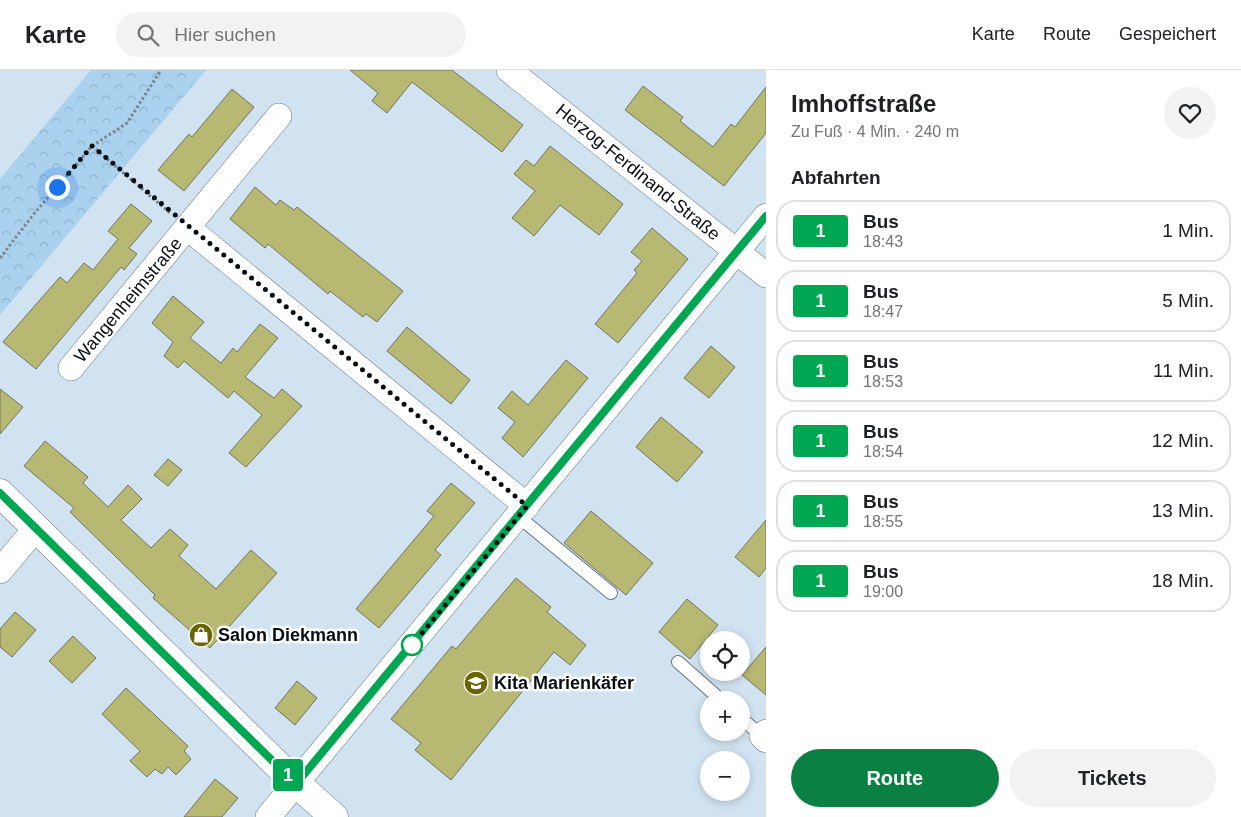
<!DOCTYPE html>
<html lang="de">
<head>
<meta charset="utf-8">
<style>
  body { margin:0; font-family:Helvetica,sans-serif; background:#f2f2f2; color:#202124; height:100vh; display:flex; flex-direction:column; font-size:19px; white-space:nowrap }
  * { box-sizing:border-box; margin:0 }
  p { font-size:16px; color:#757577 }
  .icon { flex:none; width:28px; height:28px; fill:none; stroke:currentColor; stroke-width:2; stroke-linecap:round; stroke-linejoin:round }
  .map { position:relative; flex:1; overflow:hidden }
  .side { display:flex; flex-direction:column; background:#fff; width:475px }
  .side>* { flex:none }
  .badge { padding:0 10px; border-radius:4px; font-size:18px; line-height:32px }
  .controls { position:absolute; left:700px; top:561px; display:grid; gap:10px }
  .controls a { display:grid; place-items:center; width:50px; height:50px; border-radius:50%; background:#fff; box-shadow:0 2px 8px #0003; font-size:25px }
  .you { position:absolute; width:25px; height:25px; margin:-12px; border:4px solid #fff; border-radius:50%; background:#1a73e8; box-shadow:0 0 0 8px #1a73e833 }
  .map>.badge { position:absolute; translate:-50% -50%; box-shadow:0 0 0 2px #fff }
  h2 { padding:0 25px; font-size:19px; line-height:45px }
  .round { display:grid; place-items:center; flex:none; width:52px; height:52px; border-radius:26px; background:#f2f2f2 }
  .overview { display:flex; align-items:center; justify-content:space-between; height:85px; padding:0 25px }
  h1 { font-size:24px; font-weight:700; line-height:38px }
  .primary-button { display:flex; gap:10px; margin-top:auto; padding:10px 25px }
  .primary-button a { flex:1; height:58px; border-radius:30px; background:#0b8043; color:#fff; font-size:20px; font-weight:700; line-height:58px; text-align:center }
  .primary-button a+a { background:#f2f2f2; color:#202124 }
  ul { padding:0; list-style:none }
  li { display:flex; align-items:center; gap:15px; height:62px; margin:0 10px 8px; padding:0 15px; border:2px solid #e0e0e0; border-radius:20px }
  li div { flex:1 }
  li b { display:block; font-size:19px }
  li em { font-style:normal }
  li .badge { min-width:55px; font-weight:700; text-align:center }
  header { display:flex; align-items:center; gap:30px; box-sizing:border-box; height:70px; padding:0 25px; background:#fff; border-bottom:1px solid #e0e0e0 }
  header strong { font-size:24px }
  nav { display:flex; gap:28px; margin-inline-start:auto; font-size:18px }
  .search { width:350px; height:45px; background:#f2f2f2; display:flex; align-items:center; gap:12px; box-sizing:border-box; padding:0 18px; border-radius:28px; color:#757577; font-size:19px }
  main { display:flex; flex:1; min-height:0 }
  .map>svg:first-child { display:block }
</style>
</head>
<body>
<header>
<strong>Karte</strong>
<div class="search"><svg class="icon" aria-label="search" viewBox="0 0 24 24"><circle cx="10" cy="10" r="6"/><path d="M15 15l6 6"/></svg>Hier suchen</div>
<nav><a>Karte</a><a>Route</a><a>Gespeichert</a></nav>
</header>
<main>
<div class="map">
<svg width="766" height="747" viewBox="0 0 766 747">
  <defs>
    <pattern id="park-crowns" width="20" height="18" patternUnits="userSpaceOnUse" patternTransform="scale(1.25)"><rect width="20" height="18" fill="#aad1ed"/><path d="M2 6a3 3 0 1 1 6 0M12 15a3 3 0 1 1 6 0" fill="none" stroke="#91b2ca"/></pattern>
  </defs>
  <rect width="100%" height="100%" fill="#d1e3f1"/>
  <path fill="url(#park-crowns)" d="M91 0H206L0 245V109Z"/>
  <g fill="#b7b872" stroke="#737361">
    <path d="M350 0H452L523 55 502 82 412 12 387 43 372 31 378 23Z"/>
    <path d="M643 16 683 47 680 51 713 77 731 54 735 57 766 17V63L724 116 625 40Z"/>
    <path d="M232 19 254 37 184 121 158 100 189 64 192 67Z"/>
    <path d="M550 76 623 134 599 165 560 135 534 166 512 148 535 121 514 104 526 90 534 96Z"/>
    <path d="M255 117 276 135 280 130 294 140 297 137 403 221 377 252 366 244 363 247 330 221 328 224 268 174 265 178 230 149Z"/>
    <path d="M131 134 152 151 129 178 137 184 124 200 121 197 36 299 3 272 60 207 67 213 84 193 93 200 118 169 108 161Z"/>
    <path d="M652 158 688 189 618 273 595 254 637 203 634 200 642 191 631 182Z"/>
    <path d="M173 226 204 252 190 268 221 293 233 278 237 282 260 254 278 268 245 307 274 328 282 319 302 336 246 397 229 383 262 345 234 321 228 328 184 291 178 298 164 286 173 272 152 253Z"/>
    <path d="M407 257 470 310 451 334 387 281Z"/>
    <path d="M711 276 735 297 709 328 684 308Z"/>
    <path d="M566 290 588 308 523 387 502 368 515 352 498 338 512 321 528 335Z"/>
    <path d="M0 319 23 337 0 364Z"/>
    <path d="M661 347 703 382 677 412 636 377Z"/>
    <path d="M45 371 88 407 83 413 108 437 128 415 142 429 121 450 151 478 170 459 188 475 179 486 216 519 251 480 277 503 210 578 153 528 155 525 70 442 74 438 24 396Z"/>
    <path d="M168 389 182 400 168 416 154 405Z"/>
    <path d="M451 413 475 433 435 480 441 485 379 558 356 539 434 446 427 441Z"/>
    <path d="M591 441 653 493 626 525 564 473Z"/>
    <path d="M766 450V498L759 507 735 487Z"/>
    <path d="M516 508 551 537 547 542 586 575 570 595 554 582 451 710 415 680 421 673 391 649 452 576 456 579Z"/>
    <path d="M687 529 718 555 690 589 659 562Z"/>
    <path d="M15 542 36 560 12 587 0 577V559Z"/>
    <path d="M73 566 96 588 72 613 49 591Z"/>
    <path d="M766 577V625L742 605Z"/>
    <path d="M297 611 317 628 295 655 275 638Z"/>
    <path d="M126 618 188 676 184 681 191 689 176 705 168 697 162 704 155 699 147 707 130 691 140 681 102 644Z"/>
    <path d="M215 709 238 728 222 747H184Z"/>
  </g>
  <g fill="none" stroke-linecap="round" stroke-linejoin="round">
    <g stroke="#667682" stroke-width="14">
      <g id="lane">
        <path d="M519 447 611 523"/>
        <path d="M678 592 721 630"/>
        <path d="M741 648 762 666"/>
      </g>
    </g>
    <g stroke="#667682" stroke-width="26">
      <g id="street">
        <path d="M509 0 766 205"/>
        <path d="M188 158 527 436"/>
        <path d="M71 298 279 46"/>
        <path d="M0 501 36 458"/>
        <path d="M766 662 762 666 766 670"/>
        <path d="M268 747 766 146"/>
      </g>
    </g>
    <g stroke="#667682" stroke-width="29">
      <path id="secondary" d="M0 423 297 714 334 747"/>
    </g>
    <g stroke="#78848e" stroke-width="3" stroke-dasharray="2.5 2.5" stroke-linecap="butt">
      <path d="M92 76 170 143"/>
      <path d="M0 188 33 145 92 76 127 53 161 0"/>
    </g>
    <use href="#lane" stroke="#fff" stroke-width="12"/>
    <use href="#street" stroke="#fff" stroke-width="25"/>
    <use href="#secondary" stroke="#fff" stroke-width="28"/>
  </g>
  <g fill="none" stroke-linecap="round" stroke-linejoin="round">
    <g stroke="#fff" stroke-width="11">
      <path id="line" d="M0 423 296 714 766 146"/>
    </g>
    <use href="#line" stroke="#00a651" stroke-width="8"/>
    <path stroke="#080e12" stroke-width="5" stroke-dasharray="0 9" d="M57 117 92 76 527 436 408 580 412 575"/>
  </g>
  <defs>
    <g id="shop-disc" transform="scale(1.25)"><circle r="9.5" fill="#686600" stroke="#fff"/><path d="M-5-2.5h2.3a2.7 3.5 0 0 1 5.4 0H5L5.5 6h-11ZM-1.5-2.5h3a1.5 2.3 0 0 0-3 0Z" fill="#fff"/></g>
    <g id="school-disc" transform="scale(1.25)"><circle r="9.5" fill="#686600" stroke="#fff"/><path d="M0-5L7-2L0 1L-7-2ZM-4 1L0 2.5L4 1V4Q0 6-4 4Z" fill="#fff"/></g>
  </defs>
  <g fill-rule="evenodd">
    <use href="#shop-disc" x="201" y="565"/>
    <use href="#school-disc" x="476" y="613"/>
  </g>
  <circle fill="#fff" stroke="#00a651" stroke-width="2.5" cx="412" cy="575" r="10"/>
  <g text-anchor="middle" dominant-baseline="central" stroke-width="5" stroke-linejoin="round" paint-order="stroke">
    <g font-size="18" fill="#080e12" stroke="#fff">
      <text transform="translate(638 102) rotate(39)">Herzog-Ferdinand-Straße</text>
      <text transform="translate(128 230) rotate(-50)">Wangenheimstraße</text>
    </g>
    <g font-size="18" font-weight="bold" fill="#080e12" stroke="#fff" text-anchor="start">
      <text x="218" y="565">Salon Diekmann</text>
      <text x="494" y="613">Kita Marienkäfer</text>
    </g>
  </g>
</svg>
<div class="controls">
<a><svg class="icon" aria-label="locate" viewBox="0 0 24 24"><circle cx="12" cy="12" r="6"/><path d="M12 2v4M12 18v4M2 12h4M18 12h4"/></svg></a>
<a>+</a>
<a>−</a>
</div>
<div class="you" style="left:57px;top:117px"></div>
<b class="badge" style="left:288px;top:705px;background:#00a651;color:#fff">1</b>
</div>
<section class="side">
<div class="overview"><div><h1>Imhoffstraße</h1><p>Zu Fuß · 4 Min. · 240 m</p></div><a class="round"><svg class="icon" aria-label="heart" viewBox="0 0 24 24"><path d="M12 20l-8-8c-3-5 5-10 8-4 3-6 11-1 8 4z"/></svg></a></div>
<h2>Abfahrten</h2>
<ul>
<li><span class="badge" style="background:#00a651;color:#fff">1</span><div><b>Bus</b><p>18:43</p></div><em>1 Min.</em></li>
<li><span class="badge" style="background:#00a651;color:#fff">1</span><div><b>Bus</b><p>18:47</p></div><em>5 Min.</em></li>
<li><span class="badge" style="background:#00a651;color:#fff">1</span><div><b>Bus</b><p>18:53</p></div><em>11 Min.</em></li>
<li><span class="badge" style="background:#00a651;color:#fff">1</span><div><b>Bus</b><p>18:54</p></div><em>12 Min.</em></li>
<li><span class="badge" style="background:#00a651;color:#fff">1</span><div><b>Bus</b><p>18:55</p></div><em>13 Min.</em></li>
<li><span class="badge" style="background:#00a651;color:#fff">1</span><div><b>Bus</b><p>19:00</p></div><em>18 Min.</em></li>
</ul>
<div class="primary-button"><a>Route</a><a>Tickets</a></div>
</section>
</main>
</body>
</html>
